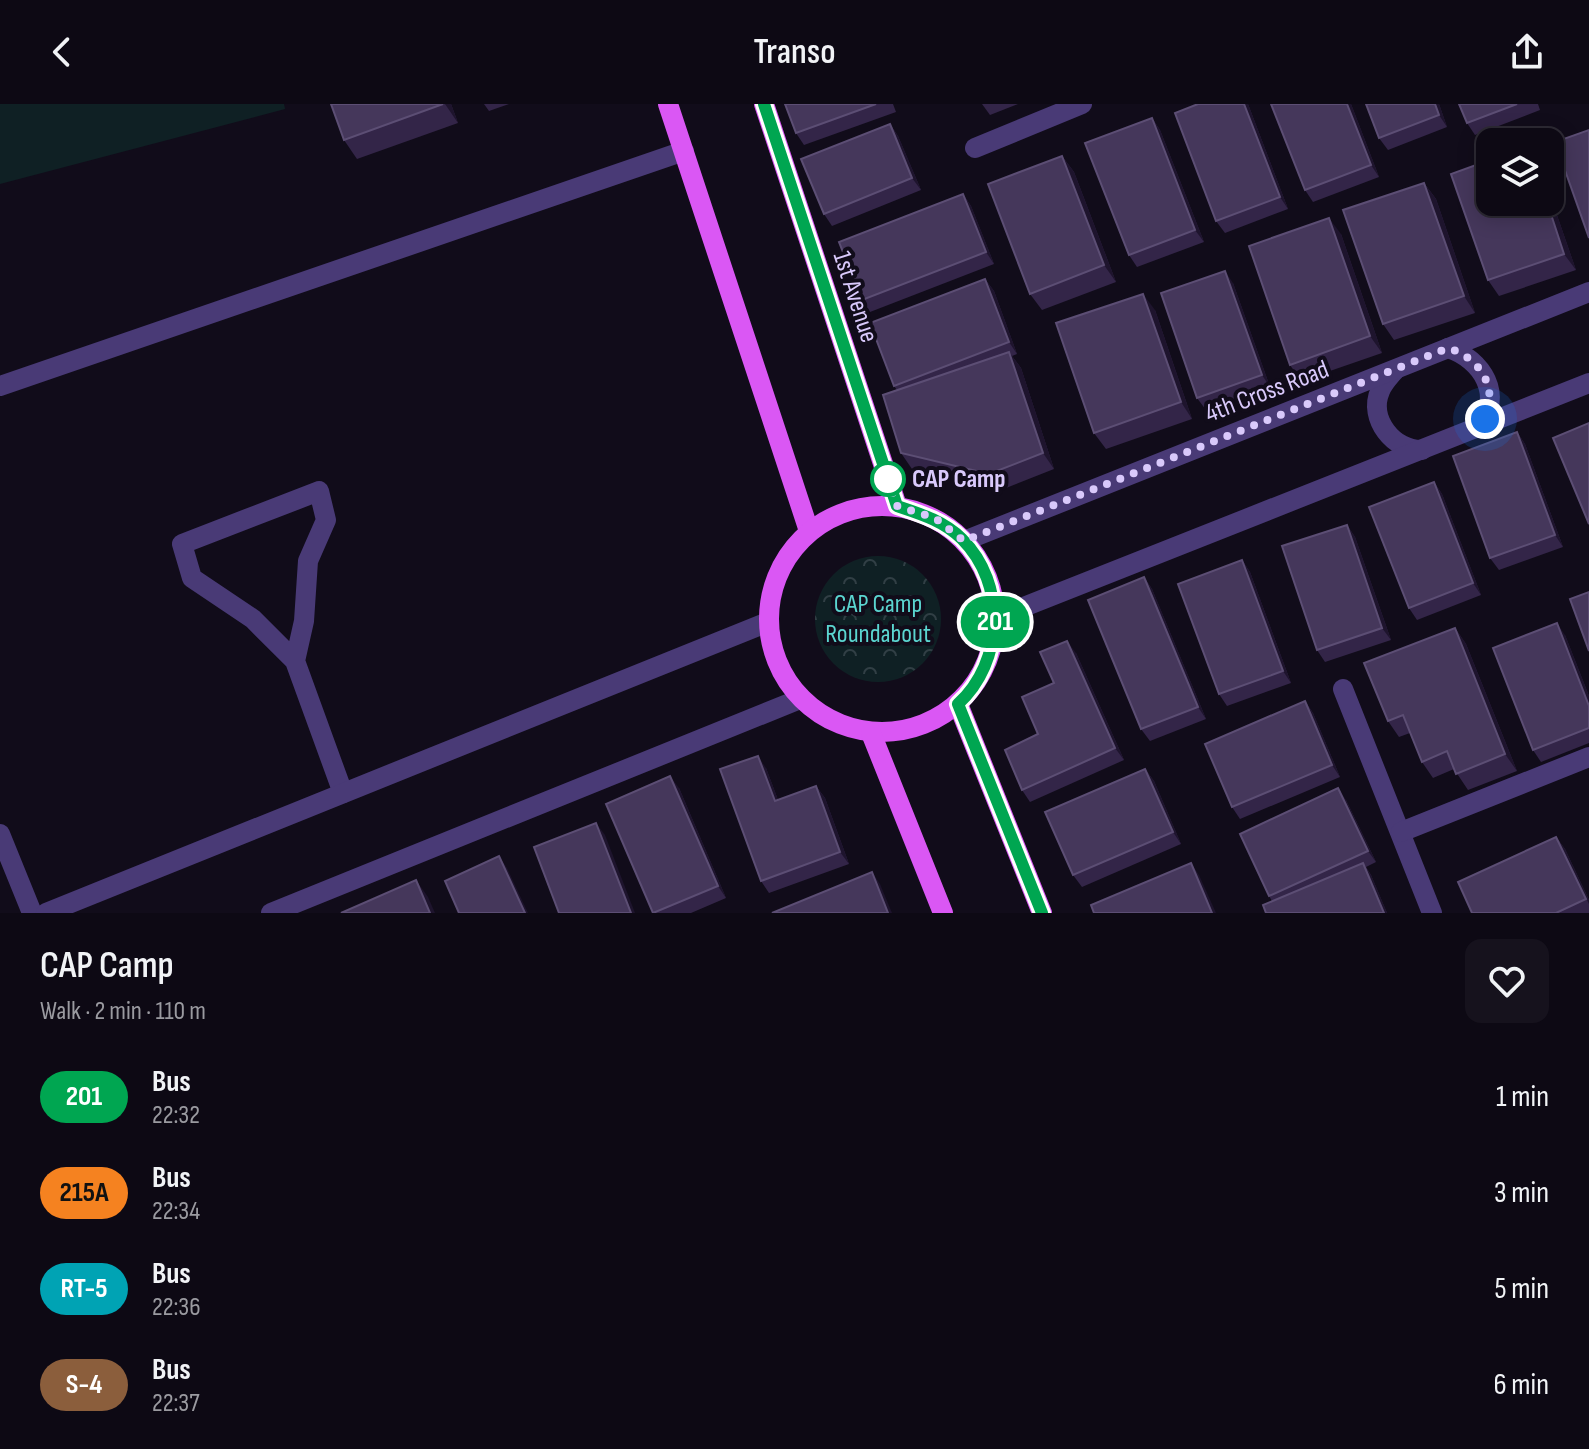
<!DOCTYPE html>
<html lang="en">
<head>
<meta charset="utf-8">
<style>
  body { margin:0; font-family:"Sofia Sans Condensed",sans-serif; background:#16121d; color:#f1f3f6; height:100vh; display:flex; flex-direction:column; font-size:30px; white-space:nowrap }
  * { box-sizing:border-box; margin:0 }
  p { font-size:26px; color:#9a9aa0 }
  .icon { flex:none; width:44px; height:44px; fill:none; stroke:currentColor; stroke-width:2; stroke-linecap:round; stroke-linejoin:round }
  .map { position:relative; height:809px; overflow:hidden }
  .panel { display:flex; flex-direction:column; background:#0d0914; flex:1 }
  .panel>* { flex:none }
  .badge { padding:0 16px; border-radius:26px; font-size:28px; line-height:52px }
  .tools { position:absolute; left:1476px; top:24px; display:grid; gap:16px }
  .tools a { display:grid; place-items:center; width:88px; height:88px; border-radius:16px; background:#0d0914; box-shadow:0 4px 20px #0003,0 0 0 2px #2d2a34; font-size:40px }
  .you { position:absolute; width:40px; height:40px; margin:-20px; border:6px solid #fff; border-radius:50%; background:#1a73e8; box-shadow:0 0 0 12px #1a73e833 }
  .map>.badge { position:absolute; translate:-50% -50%; box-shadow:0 0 0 4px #fff }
  .round { display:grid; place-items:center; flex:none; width:84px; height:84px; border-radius:16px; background:#16121d }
  .head { display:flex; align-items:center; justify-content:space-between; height:136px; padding:0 40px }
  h1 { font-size:38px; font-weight:600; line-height:60px }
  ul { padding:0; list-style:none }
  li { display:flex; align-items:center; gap:24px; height:96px; padding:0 40px }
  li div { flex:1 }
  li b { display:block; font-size:30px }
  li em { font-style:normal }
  li .badge { min-width:88px; font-weight:700; text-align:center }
  header { display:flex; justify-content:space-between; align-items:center; height:104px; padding:0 40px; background:#0d0914; font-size:36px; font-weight:600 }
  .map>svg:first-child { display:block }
</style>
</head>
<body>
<header><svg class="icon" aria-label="back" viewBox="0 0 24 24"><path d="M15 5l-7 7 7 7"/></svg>Transo<svg class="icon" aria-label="share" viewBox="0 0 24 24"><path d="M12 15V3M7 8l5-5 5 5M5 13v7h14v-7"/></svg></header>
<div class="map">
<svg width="1589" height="809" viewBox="0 0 1589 809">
  <defs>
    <pattern id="park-crowns" width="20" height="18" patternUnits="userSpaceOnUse" patternTransform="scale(2)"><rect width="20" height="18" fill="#0f2024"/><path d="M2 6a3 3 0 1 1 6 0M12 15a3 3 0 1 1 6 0" fill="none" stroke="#313f45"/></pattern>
  </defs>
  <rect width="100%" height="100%" fill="#110c1a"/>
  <path fill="#0f2024" d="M0 0H284L285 5 0 80Z"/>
  <circle fill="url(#park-crowns)" cx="878" cy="515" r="63"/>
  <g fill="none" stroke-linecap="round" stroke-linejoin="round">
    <g stroke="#493a76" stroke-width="20">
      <path d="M975 44 1082 0"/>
      <path d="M1448 244C1482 255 1505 292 1478 323"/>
      <path d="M1395 266C1390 272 1383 279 1380 287 1368 315 1394 347 1422 346"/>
      <path d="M0 282 684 47"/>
      <path d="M964 437 1589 188"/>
      <path d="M996 514 1589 279"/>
      <path d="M295 557 304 517 308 457 326 416 319 387 182 440 192 474 253 515 295 557 343 689"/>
      <path d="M1343 585 1432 809"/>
      <path d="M1401 728 1589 653"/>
      <path d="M0 730 32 809"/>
      <path d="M46 809 768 518"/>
      <path d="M271 809 800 595"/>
    </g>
    <g stroke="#da57f4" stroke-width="20">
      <path d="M668 0 809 427"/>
      <path d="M764 0 897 402"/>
      <circle cx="882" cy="515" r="113"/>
      <path d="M958 600 1042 809"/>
      <path d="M871 629 943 809"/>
    </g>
  </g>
  <g fill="#332548">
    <path d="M331 0H451L458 19 357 55 344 36Z"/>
    <path d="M484 0H509L489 7Z"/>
    <path d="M785 0H893L896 8 804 41 796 29Z"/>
    <path d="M982 0H1018L990 11Z"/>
    <path d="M1248 0 1288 105 1225 129 1216 117Z"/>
    <path d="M1271 0H1351L1379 73 1313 98 1305 86Z"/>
    <path d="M1366 0H1439L1447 23 1388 46 1379 34Z"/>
    <path d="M1459 0H1538L1540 6 1475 31 1467 19Z"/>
    <path d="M1152 14 1160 26 1204 138 1137 163 1129 151Z"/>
    <path d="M890 20 898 32 921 86 832 122 824 110Z"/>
    <path d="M1062 52 1074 68 1116 178 1042 206 1030 190Z"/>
    <path d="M1424 79 1436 95 1475 209 1394 236 1383 220Z"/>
    <path d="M963 90 971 102 994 160 870 208 862 196Z"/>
    <path d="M1550 91 1576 166 1499 192 1488 176 1550 98Z"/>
    <path d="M1341 130 1382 249 1301 277 1290 261Z"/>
    <path d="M985 175 994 187 1017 250 1012 252 1021 264 1054 365 1001 386 912 365 901 349 897 286 894 282Z"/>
    <path d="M1233 179 1270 283 1206 306 1197 294Z"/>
    <path d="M1155 206 1192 315 1106 345 1094 329Z"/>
    <path d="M1517 328 1525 340 1563 443 1499 466 1490 454Z"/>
    <path d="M1434 378 1442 390 1481 491 1417 516 1409 504Z"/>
    <path d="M1347 421 1355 433 1391 536 1325 558 1317 546Z"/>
    <path d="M1242 456 1250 468 1291 579 1227 602 1219 590Z"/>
    <path d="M1144 473 1152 485 1206 615 1150 637 1141 625Z"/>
    <path d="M1455 524 1466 540 1517 667 1468 686 1454 665 1433 674 1422 658 1410 629 1399 633 1388 617Z"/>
    <path d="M1565 531 1589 592V639L1541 658 1533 646Z"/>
    <path d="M1076 549 1124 656 1030 698 1022 686 1038 630 1054 579Z"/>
    <path d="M1305 597 1313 609 1340 673 1240 715 1232 703Z"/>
    <path d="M766 664 778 696 816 682 825 694 849 760 769 789 761 777Z"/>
    <path d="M1145 665 1154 677 1181 740 1082 783 1073 771Z"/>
    <path d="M679 684 726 794 691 809H653Z"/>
    <path d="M1346 696 1376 758 1366 763 1371 771 1387 809H1266L1272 797 1269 792Z"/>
    <path d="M1556 733 1565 745 1589 796V809H1472Z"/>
  </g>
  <g fill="#1e142d">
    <path d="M445 0H451L458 19Z"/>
    <path d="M1244 0H1248L1288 105 1280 93Z"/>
    <path d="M1347 0H1351L1379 73 1371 61Z"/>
    <path d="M1435 0H1439L1447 23 1439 11Z"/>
    <path d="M1152 14 1160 26 1204 138 1195 126Z"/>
    <path d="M890 20 898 32 921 86 912 74Z"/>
    <path d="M1062 52 1074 68 1116 178 1104 161Z"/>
    <path d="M1424 79 1436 95 1475 209 1464 192Z"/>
    <path d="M963 90 971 102 994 160 986 148Z"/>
    <path d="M1550 91 1576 166 1564 150 1547 98H1550Z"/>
    <path d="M1329 114 1341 130 1382 249 1370 232Z"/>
    <path d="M1225 167 1233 179 1270 283 1262 271Z"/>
    <path d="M985 175 994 187 1017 250 1009 238Z"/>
    <path d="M1143 190 1155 206 1192 315 1181 298Z"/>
    <path d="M1009 248 1021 264 1054 365 1043 349Z"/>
    <path d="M1517 328 1525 340 1563 443 1555 431Z"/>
    <path d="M1434 378 1442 390 1481 491 1473 479Z"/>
    <path d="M1347 421 1355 433 1391 536 1382 524Z"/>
    <path d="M1242 456 1250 468 1291 579 1283 567Z"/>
    <path d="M1144 473 1152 485 1206 615 1198 603Z"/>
    <path d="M1557 519 1565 531 1589 592V602Z"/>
    <path d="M1455 524 1466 540 1517 667 1505 650Z"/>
    <path d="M1067 537 1076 549 1124 656 1115 644Z"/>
    <path d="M1305 597 1313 609 1340 673 1332 661Z"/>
    <path d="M758 652 766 664 783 709 775 697Z"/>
    <path d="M1145 665 1154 677 1181 740 1173 728Z"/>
    <path d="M670 672 679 684 726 794 718 782Z"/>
    <path d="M816 682 825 694 849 760 840 748Z"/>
    <path d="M1338 684 1346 696 1376 758 1368 747Z"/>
    <path d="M596 719 605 731 635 809H631Z"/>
    <path d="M1556 733 1565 745 1589 796V800Z"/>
    <path d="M499 752 507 764 528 809H525Z"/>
    <path d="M1191 759 1199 771 1216 809H1212Z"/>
    <path d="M1363 759 1371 771 1387 809H1384Z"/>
    <path d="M872 768 880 780 892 809H888Z"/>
    <path d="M416 776 428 793 435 809H430Z"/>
  </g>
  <g fill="#45375b" stroke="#5c4e74" stroke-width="2">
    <path d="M331 0H443L344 36Z"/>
    <path d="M785 0H876L796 29Z"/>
    <path d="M1198 0H1244L1280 93 1216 117 1175 9Z"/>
    <path d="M1271 0H1347L1371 61 1305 86Z"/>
    <path d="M1366 0H1435L1439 11 1379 34Z"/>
    <path d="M1459 0H1517L1467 19Z"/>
    <path d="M1152 14 1195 126 1129 151 1085 39Z"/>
    <path d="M890 20 912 74 824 110 801 55Z"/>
    <path d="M1589 26V134L1555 38Z"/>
    <path d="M1062 52 1104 161 1030 190 988 80Z"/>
    <path d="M1490 56V98H1547L1564 150 1488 176 1451 70Z"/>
    <path d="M1424 79 1464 192 1383 220 1343 106Z"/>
    <path d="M963 90 986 148 862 196 839 138Z"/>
    <path d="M1329 114 1370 232 1290 261 1249 142Z"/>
    <path d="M1225 167 1262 271 1197 294 1161 189Z"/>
    <path d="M985 175 1009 238 894 282 870 219Z"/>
    <path d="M1143 190 1181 298 1094 329 1056 219Z"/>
    <path d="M1009 248 1043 349 989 370 901 349 883 291Z"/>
    <path d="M1589 319V420L1553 334Z"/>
    <path d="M1517 328 1555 431 1490 454 1453 352Z"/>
    <path d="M1434 378 1473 479 1409 504 1369 403Z"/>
    <path d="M1347 421 1382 524 1317 546 1282 442Z"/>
    <path d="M1242 456 1283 567 1219 590 1178 480Z"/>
    <path d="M1144 473 1198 603 1141 625 1088 496Z"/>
    <path d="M1589 488V547L1570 495Z"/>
    <path d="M1557 519 1589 602V624L1533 646 1493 544Z"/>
    <path d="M1455 524 1505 650 1456 670 1447 647 1422 658 1403 611 1388 617 1364 559Z"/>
    <path d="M1067 537 1115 644 1022 686 1005 646 1038 630 1022 593 1054 579 1040 548Z"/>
    <path d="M1305 597 1332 661 1232 703 1205 640Z"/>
    <path d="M758 652 775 697 816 682 840 748 761 777 720 665Z"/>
    <path d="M1145 665 1173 728 1073 771 1045 708Z"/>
    <path d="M670 672 718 782 653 809 606 700Z"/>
    <path d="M1338 684 1368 747 1269 792 1240 730Z"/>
    <path d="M596 719 631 809H559L534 743Z"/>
    <path d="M1556 733 1586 795 1556 809H1472L1458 778Z"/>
    <path d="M499 752 525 809H459L445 777Z"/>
    <path d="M1191 759 1212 809H1094L1091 801Z"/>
    <path d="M1363 759 1384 809H1266L1263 801Z"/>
    <path d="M872 768 888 809H772Z"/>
    <path d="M416 776 430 809H341Z"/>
  </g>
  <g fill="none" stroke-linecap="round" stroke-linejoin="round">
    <g stroke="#fff" stroke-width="18">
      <path id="line" d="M764 0 897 402C921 410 944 417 962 435 1007 480 1004 558 958 600L1042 809"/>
    </g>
    <use href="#line" stroke="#00a651" stroke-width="12"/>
    <path stroke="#d9c9fb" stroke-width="8" stroke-dasharray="0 14.4" d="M888 375 897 402 935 414 964 437 1448 244C1479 254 1499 282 1485 315"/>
  </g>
  <circle fill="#fff" stroke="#00a651" stroke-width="4" cx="888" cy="375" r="16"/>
  <g text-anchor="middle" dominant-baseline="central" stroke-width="8" stroke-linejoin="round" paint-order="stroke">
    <g font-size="26" fill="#d9c9fb" stroke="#110c1a">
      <text transform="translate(855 193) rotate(72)">1st Avenue</text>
      <text transform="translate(1267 288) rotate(-21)">4th Cross Road</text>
    </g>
    <g font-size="26" font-weight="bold" fill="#d9c9fb" stroke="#110c1a" text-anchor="start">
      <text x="912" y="375">CAP Camp</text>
    </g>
    <g font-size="26" fill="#5bd5d0" stroke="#110c1a">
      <text x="878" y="500">CAP Camp<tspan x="878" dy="30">Roundabout</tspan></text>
    </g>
  </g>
</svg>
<div class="tools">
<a><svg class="icon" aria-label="layers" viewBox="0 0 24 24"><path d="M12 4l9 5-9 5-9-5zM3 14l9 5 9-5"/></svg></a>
</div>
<div class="you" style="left:1485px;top:315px"></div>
<b class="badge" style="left:995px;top:518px;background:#00a651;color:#fff">201</b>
</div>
<section class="panel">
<div class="head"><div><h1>CAP Camp</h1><p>Walk · 2 min · 110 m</p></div><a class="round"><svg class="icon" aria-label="heart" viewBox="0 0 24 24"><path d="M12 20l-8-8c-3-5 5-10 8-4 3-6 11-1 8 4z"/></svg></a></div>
<ul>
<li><span class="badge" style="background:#00a651;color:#fff">201</span><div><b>Bus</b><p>22:32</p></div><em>1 min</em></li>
<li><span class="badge" style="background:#f58220;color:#111">215A</span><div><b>Bus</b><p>22:34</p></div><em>3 min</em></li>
<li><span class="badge" style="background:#00a3b4;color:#fff">RT-5</span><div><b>Bus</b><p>22:36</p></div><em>5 min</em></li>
<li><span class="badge" style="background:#8b5e3c;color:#fff">S-4</span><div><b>Bus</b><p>22:37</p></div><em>6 min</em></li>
</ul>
</section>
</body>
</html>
